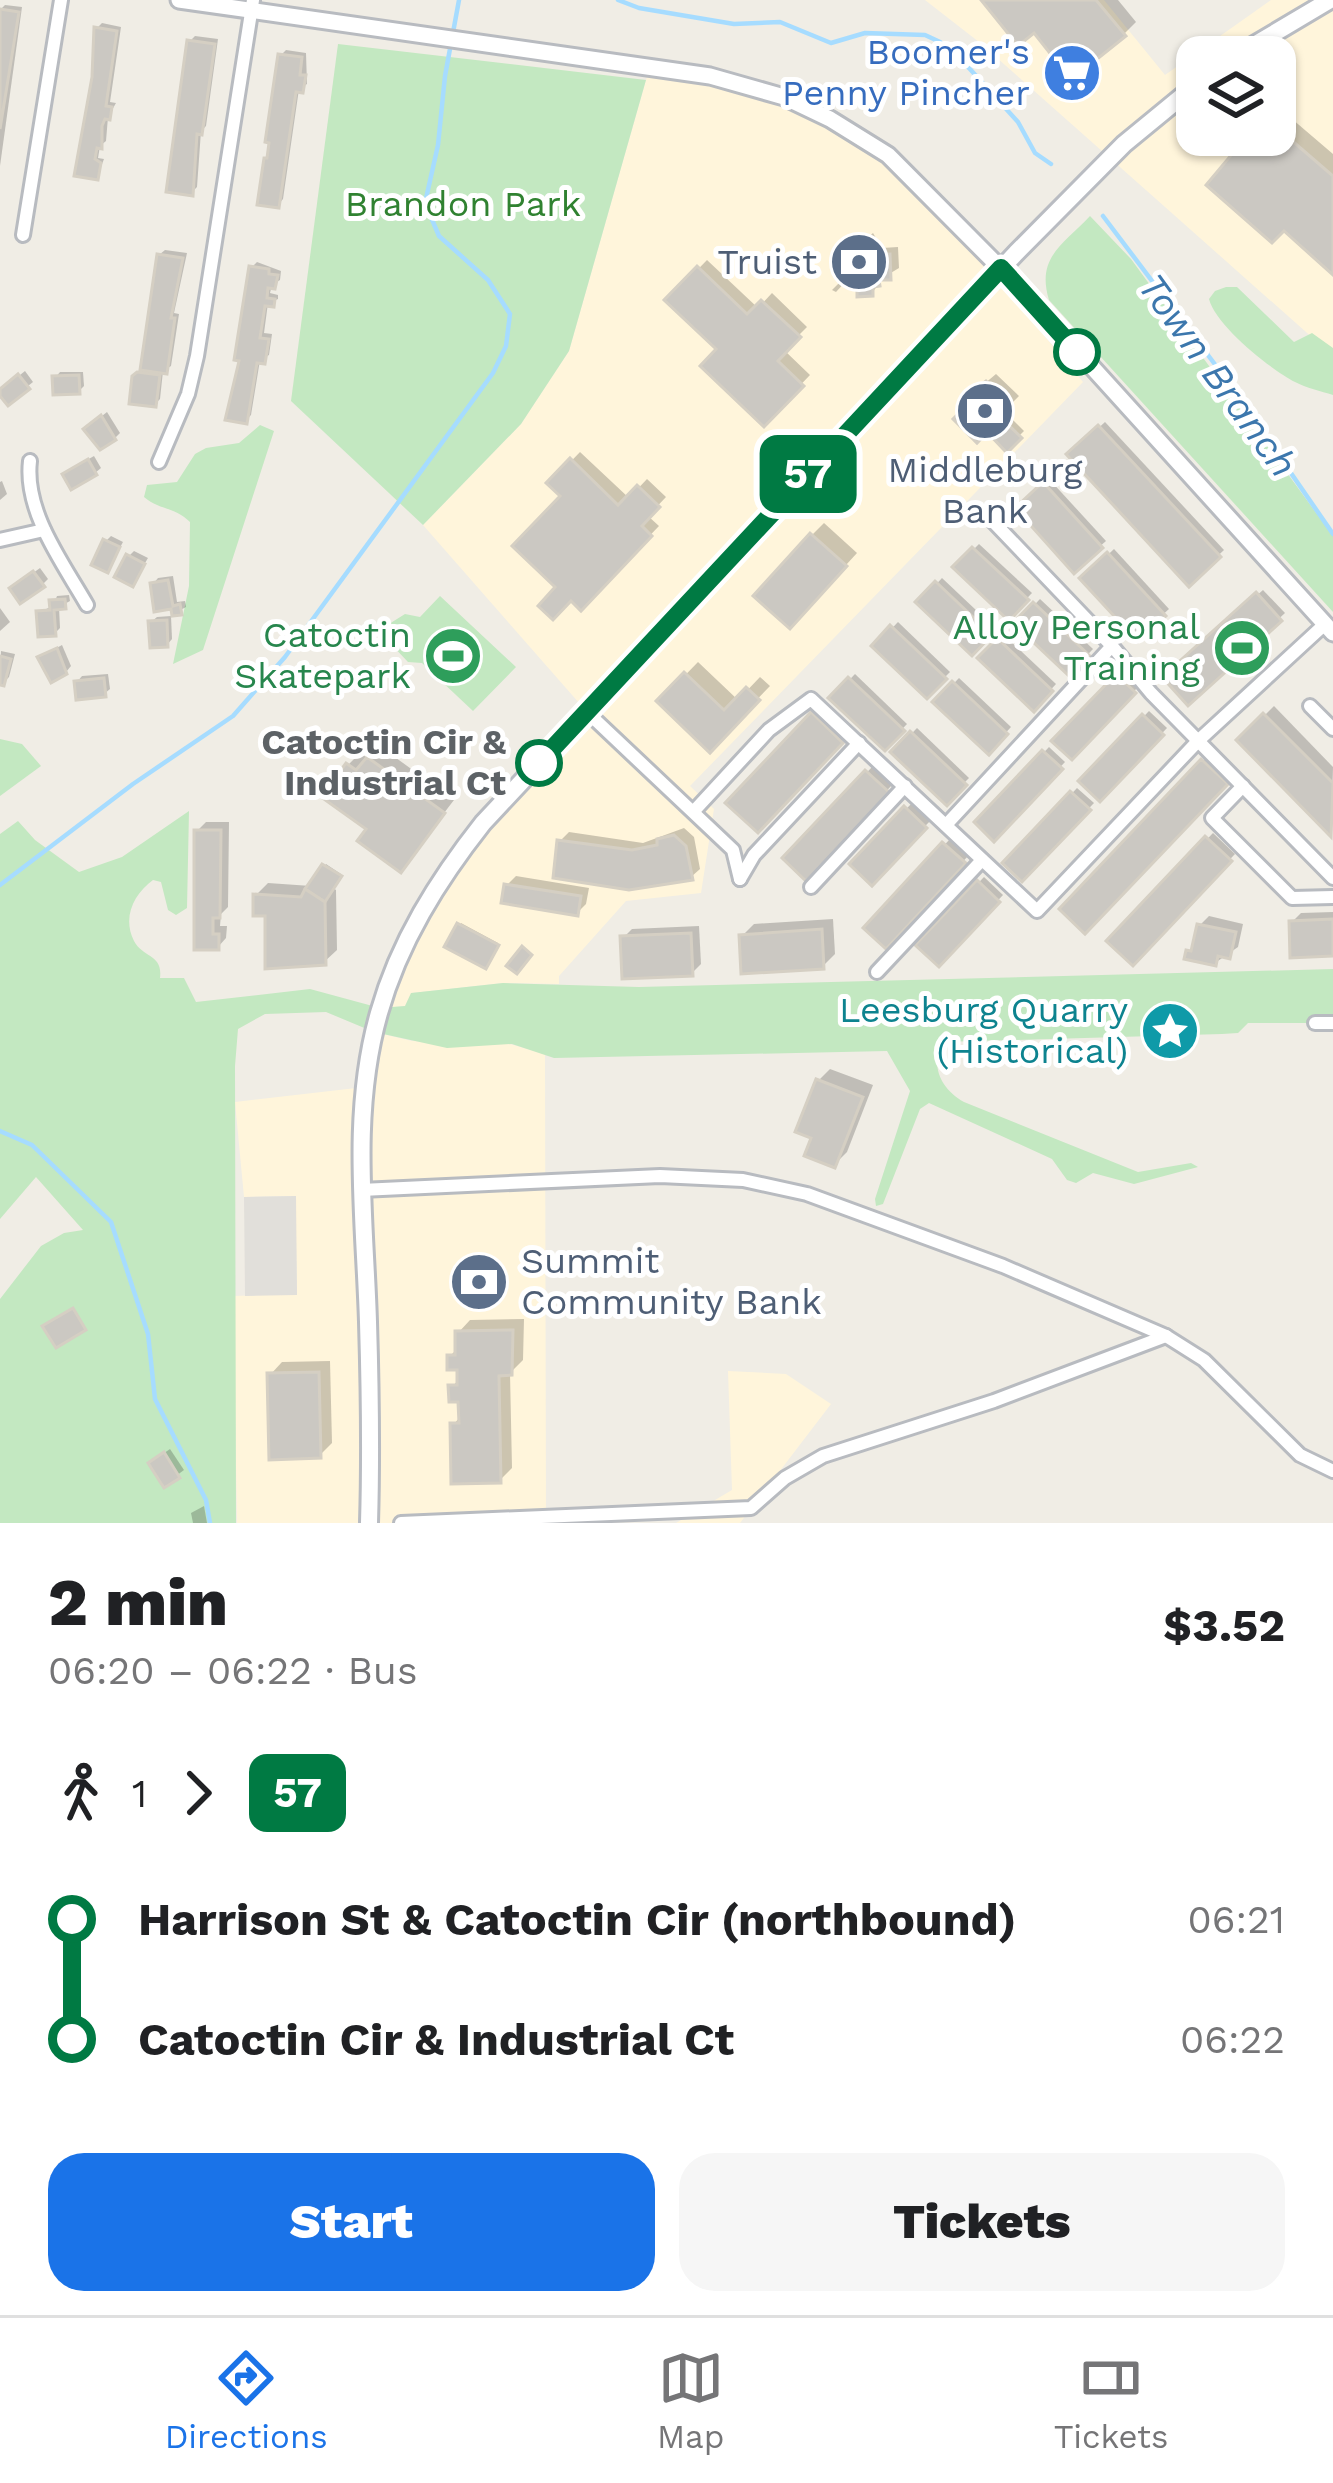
<!DOCTYPE html>
<html lang="en">
<head>
<meta charset="utf-8">
<style>
  body { margin:0; font-family:"Work Sans",sans-serif; background:#f6f6f6; color:#202124; height:100vh; display:flex; flex-direction:column; font-size:45px; white-space:nowrap }
  * { box-sizing:border-box; margin:0 }
  p { font-size:39px; color:#757577 }
  .icon { flex:none; width:66px; height:66px; fill:none; stroke:currentColor; stroke-width:2; stroke-linecap:round; stroke-linejoin:round }
  .map { position:relative; height:1523px; overflow:hidden }
  .details { display:flex; flex-direction:column; background:#fff; flex:1 }
  .details>* { flex:none }
  .badge { padding:0 24px; border-radius:18px; font-size:42px; line-height:78px }
  .fabs { position:absolute; left:1176px; top:36px; display:grid; gap:24px }
  .fabs a { display:grid; place-items:center; width:120px; height:120px; border-radius:24px; background:#fff; box-shadow:0 3px 9px #0004; font-size:60px }
  .map>.badge { position:absolute; translate:-50% -50%; box-shadow:0 0 0 6px #fff }
  .legs { display:flex; align-items:center; gap:18px; height:132px; padding:0 48px; font-size:39px }
  .legs p { margin-inline-start:auto }
  .head { display:flex; align-items:center; justify-content:space-between; height:204px; padding:0 48px }
  h1 { font-size:66px; font-weight:800; line-height:90px }
  .cta { display:flex; gap:24px; margin-top:auto; padding:24px 48px }
  .cta a { flex:1; height:138px; border-radius:36px; background:#1a73e8; color:#fff; font-size:48px; font-weight:800; line-height:138px; text-align:center }
  .cta a+a { background:#f6f6f6; color:#202124 }
  ul { padding:0 48px; list-style:none }
  li { display:flex; align-items:center; gap:42px; height:120px; font-size:45px }
  li i { display:grid; place-items:center; width:18px; height:100%; margin:0 15px; background:currentColor }
  li i::after { content:''; width:30px; height:30px; margin:-15px; border:9px solid; border-radius:50%; background:#fff }
  li p { margin-inline-start:auto }
  li:first-child i { background:linear-gradient(#0000 50%,currentColor 0) }
  li:last-child i { background:linear-gradient(currentColor 50%,#0000 0) }
  .menu { display:flex; justify-content:space-around; align-items:center; height:168px; border-top:3px solid #e0e0e0; background:#fff; font-size:33px; color:#757577 }
  .menu a { display:grid; justify-items:center; gap:6px }
  .menu .active { color:#1a73e8 }
  .map>svg:first-child { display:block }
</style>
</head>
<body>
<div class="map">
<svg width="1333" height="1523" viewBox="0 0 1333 1523">
  <rect width="100%" height="100%" fill="#f0ede5"/>
  <g fill="#fff5db" fill-rule="evenodd">
    <path d="M925 0H1104L1165 75 1271 0H1333V356L979 42ZM1197 57H1275V135H1197Z"/>
    <path d="M650 66 710 76 830 119 912 178 1083 382 690 786 714 809 701 893 626 901 559 976V984L503 983 412 993 405 1006 380 1008 433 889 587 712 423 525 521 424 569 351Z"/>
    <path d="M374 1032 412 1041 510 1044 545 1054 546 1523H237L233 1296 297 1294 295 1196 244 1197 235 1102 365 1087Z"/>
    <path d="M728 1371 786 1374 831 1404 740 1523H676L732 1490Z"/>
  </g>
  <path fill="#e1dfda" d="M296 1196 297 1295 245 1296 244 1197Z"/>
  <g fill="#c3e8c1">
    <path d="M338 44 646 80 569 351 521 424 423 525 291 401Z"/>
    <path d="M1090 216 1131 259 1333 536V612L1049 300C1036 257 1063 245 1090 216Z"/>
    <path d="M1226 287H1237L1294 342 1312 333 1333 348V395C1321 391 1306 388 1295 382 1270 369 1216 326 1209 299L1215 291Z"/>
    <path d="M260 425 274 431 203 650 173 664 189 586 190 522C175 507 159 510 144 497L147 485 177 482 195 454 206 448 239 443Z"/>
    <path d="M440 596 516 667 473 711 422 663 408 662 389 642V624L405 614 420 617Z"/>
    <path d="M0 739 22 744 41 766 0 796Z"/>
    <path d="M189 811 187 908 176 915 168 910 161 882 153 880C134 894 122 917 134 941 143 958 163 954 160 978H184L196 1002 310 989 380 1008 405 1006 411 993 503 983 639 987 1333 969V1023H1248L1238 1033 1222 1034 942 1042C930 1066 941 1089 964 1102L1138 1172 1191 1163 1198 1167 1134 1184 1093 1173 1076 1183 1067 1180 1052 1159 929 1103 920 1109 883 1204 876 1206 875 1199 910 1091 887 1051 554 1058 512 1044 447 1048 374 1032 326 1012 265 1014 238 1029 235 1066 236 1523H0V1299L41 1246 64 1233 83 1230 36 1177 0 1219V834L18 821 35 840 79 872 122 857Z"/>
  </g>
  <g fill="#0003">
    <path d="M985 0H1118L1136 22 1124 34 1034 29Z"/>
    <path d="M5 5 22 7 0 166V10Z"/>
    <path d="M102 23 121 27 110 102 116 103 108 117 106 141 100 146 98 158 104 159 97 177 78 173 95 77 97 28Z"/>
    <path d="M195 36 218 39 206 126 201 131 197 187 192 192 190 41Z"/>
    <path d="M286 50 306 53 307 84 299 89 283 199 278 205 267 159 280 56Z"/>
    <path d="M1278 107 1333 154V271L1252 135H1275Z"/>
    <path d="M873 233 882 248 898 247 899 268 884 277 872 293 848 279 836 292 832 290 844 278 843 260Z"/>
    <path d="M165 250 187 253 174 313 179 314 171 366 163 371 160 399 155 404 135 377 143 370 159 255Z"/>
    <path d="M707 260 758 308 772 293 807 327 784 350 810 375 764 423 720 349 668 300Z"/>
    <path d="M257 262 281 271 280 280 272 285 270 293 278 295V299L268 303 264 333 272 334 269 355 260 360 251 415 246 420 243 358 252 267Z"/>
    <path d="M25 371 33 382 8 402 5 387Z"/>
    <path d="M60 372H83L84 386 79 391 55 378Z"/>
    <path d="M996 374 1019 396 1004 411 1024 431 1006 449 968 408 971 395Z"/>
    <path d="M107 412 120 433 115 438 92 424Z"/>
    <path d="M1105 422 1224 550 1189 583 1070 454Z"/>
    <path d="M580 452 629 498 647 479 666 497 648 516 659 526 581 607 559 587 564 496 550 483Z"/>
    <path d="M94 456 101 468 95 473 71 469Z"/>
    <path d="M1050 480 1106 541 1074 569 1019 508Z"/>
    <path d="M2 481 7 494 0 500V482Z"/>
    <path d="M824 523 857 553 802 613 812 535Z"/>
    <path d="M111 536 123 542 108 570 106 541Z"/>
    <path d="M979 544 1032 593 1009 617 956 567Z"/>
    <path d="M1114 549 1169 609 1138 637 1084 578Z"/>
    <path d="M134 551 148 558 133 583 129 556Z"/>
    <path d="M40 568 48 579 43 584H18Z"/>
    <path d="M173 576 177 602 185 601 186 607 175 613 173 606 157 608 153 584 158 578Z"/>
    <path d="M942 578 995 628 972 652 920 602Z"/>
    <path d="M1263 590 1285 613 1188 702 1166 677Z"/>
    <path d="M69 595 70 601 59 607 60 628 55 633 39 612 53 606 57 596Z"/>
    <path d="M1040 599 1093 649 1070 673 1017 623Z"/>
    <path d="M0 608 10 622 0 631Z"/>
    <path d="M171 616 172 639 167 645 151 622 157 617Z"/>
    <path d="M898 622 950 672 927 695 875 646Z"/>
    <path d="M1004 635 1056 684 1034 708 981 658Z"/>
    <path d="M62 645 71 666 66 672 40 657Z"/>
    <path d="M1 651 15 654 9 677 3 683 0 682Z"/>
    <path d="M698 662 738 700 760 677 770 686 710 748 660 701Z"/>
    <path d="M1123 671 1139 686 1072 756 1056 741Z"/>
    <path d="M108 674 110 689 104 694 77 682 82 676Z"/>
    <path d="M855 674 907 724 885 747 832 698Z"/>
    <path d="M959 678 1011 727 989 751 936 702Z"/>
    <path d="M1274 706 1333 767 1331 833 1240 740Z"/>
    <path d="M818 710 846 736 758 829 730 803Z"/>
    <path d="M1149 711 1167 728 1100 798 1082 781Z"/>
    <path d="M917 728 969 778 946 801 894 752Z"/>
    <path d="M381 747 454 800 401 869 370 829 348 765 360 753 369 759Z"/>
    <path d="M1049 747 1065 762 994 837 978 822Z"/>
    <path d="M1208 756 1230 777 1085 929 1063 909Z"/>
    <path d="M872 767 892 785 806 876 786 858Z"/>
    <path d="M1077 788 1094 803 1022 878 1006 863Z"/>
    <path d="M912 803 930 821 872 882 853 864Z"/>
    <path d="M206 822H229L228 907 221 914 220 926H227L226 938 218 947H197V831Z"/>
    <path d="M684 828 694 837 700 869 691 877 560 841 569 832 643 843Z"/>
    <path d="M1213 833 1235 854 1132 962 1110 941Z"/>
    <path d="M950 839 968 856 886 945 867 928Z"/>
    <path d="M326 864 341 874 332 887 336 890 337 950 324 962 268 913 256 895 268 883 311 886Z"/>
    <path d="M516 876 589 888 586 904 577 913 507 885Z"/>
    <path d="M984 877 1003 895 939 963 920 944Z"/>
    <path d="M1333 912V953L1292 922 1301 913Z"/>
    <path d="M1209 916 1243 924 1238 947 1215 963 1189 952 1196 945 1200 925Z"/>
    <path d="M833 919 835 954 823 966 742 936 754 924Z"/>
    <path d="M461 923 498 943 487 964 460 925Z"/>
    <path d="M699 926 701 964 692 973 623 938 632 929Z"/>
    <path d="M830 1069 873 1085 847 1152 835 1164 815 1136 818 1081Z"/>
    <path d="M524 1319 523 1360 510 1373 512 1468 500 1480 453 1425 461 1416V1399L452 1387 460 1378V1367L450 1356 458 1348V1333L470 1320Z"/>
    <path d="M330 1361 332 1443 320 1455 270 1375 282 1362Z"/>
    <path d="M170 1449 184 1470 165 1484 157 1458Z"/>
    <path d="M204 1506 207 1523H193L191 1513Z"/>
  </g>
  <g fill="none" stroke-linecap="round" stroke-linejoin="round">
    <g stroke="#a6dcff" stroke-width="4.5">
      <path d="M618 0 639 8 734 24 780 22 831 43 865 33 925 35 940 42 969 68 1018 122 1035 153 1051 164"/>
      <path d="M1103 216 1226 379 1333 534"/>
      <path d="M0 885 133 784 233 716 285 657 493 373 506 346 510 314 488 280 439 236 425 203 438 145 445 76 459 0"/>
      <path d="M0 1131 32 1145 111 1222 148 1334 155 1399 206 1500 210 1523"/>
    </g>
  </g>
  <g fill="#cbc8c2" stroke="#d5cfc3" stroke-width="3">
    <path d="M981 0H1096L1126 36 1071 80 1034 33 1018 46Z"/>
    <path d="M0 9 19 12 0 129Z"/>
    <path d="M94 27 117 31 106 106 112 107 110 120 105 119 102 126V149L97 148 95 159 101 163 98 180 74 176 92 77Z"/>
    <path d="M187 40 215 44 202 135 197 134 193 196 166 192Z"/>
    <path d="M278 54 302 57 300 75H306L303 93 296 92 279 208 257 205 264 158H267L269 143 265 142Z"/>
    <path d="M1275 126 1333 176V275L1284 231 1272 243 1206 185 1248 135H1275Z"/>
    <path d="M861 240H868L869 250H875V255L890 254 891 280H879L880 286 873 287V296L857 297V286L851 287 841 276 840 259 850 248H861Z"/>
    <path d="M157 254 183 258 171 318H175L167 374 140 370Z"/>
    <path d="M249 266 269 269V274L278 275 275 289 268 288 267 298 275 299 274 307 265 306 260 338 269 339 265 364 257 363 247 424 225 420 239 361 234 360Z"/>
    <path d="M697 266 747 314 761 300 801 337 778 361 804 386 764 427 700 366 716 349 664 300Z"/>
    <path d="M137 372 160 375 156 407 129 404 132 376Z"/>
    <path d="M18 374 30 389 8 406 0 396V389Z"/>
    <path d="M79 375 80 394 53 395 52 376Z"/>
    <path d="M986 381 1012 406 977 443 953 419 964 408 959 403Z"/>
    <path d="M101 415 116 440 100 450 83 429Z"/>
    <path d="M1001 418 1022 438 1007 453 987 432Z"/>
    <path d="M1098 425 1221 557 1189 587 1066 454Z"/>
    <path d="M570 458 618 505 637 485 660 507 642 526 652 536 581 611 571 601 553 620 538 606 555 587 512 546 560 496 546 483Z"/>
    <path d="M88 459 97 475 71 490 62 474Z"/>
    <path d="M1043 482 1103 548 1074 574 1015 508Z"/>
    <path d="M810 533 847 566 790 629 753 596Z"/>
    <path d="M103 539 120 547 108 573 91 565Z"/>
    <path d="M972 547 1029 600 1009 621 952 567Z"/>
    <path d="M1107 552 1166 616 1138 642 1079 578Z"/>
    <path d="M126 554 145 564 133 587 114 577Z"/>
    <path d="M33 571 45 587 20 604 9 588Z"/>
    <path d="M168 580 173 606 180 604 182 615 172 616 171 609 154 612 150 583Z"/>
    <path d="M935 581 992 635 972 656 915 602Z"/>
    <path d="M1256 592 1282 621 1188 706 1162 677Z"/>
    <path d="M65 599 66 609 54 610 56 636 38 637 36 611 50 610 49 600Z"/>
    <path d="M1033 602 1090 656 1070 677 1013 623Z"/>
    <path d="M167 620 168 647 150 648 148 621Z"/>
    <path d="M890 625 947 679 927 699 871 646Z"/>
    <path d="M997 638 1053 691 1034 712 977 658Z"/>
    <path d="M57 648 67 674 51 683 37 657Z"/>
    <path d="M0 656 11 659 4 686 0 685Z"/>
    <path d="M684 672 724 710 746 687 760 700 710 753 656 701Z"/>
    <path d="M1116 674 1136 693 1072 760 1051 741Z"/>
    <path d="M848 677 905 731 885 751 828 698Z"/>
    <path d="M104 678 106 697 76 700 74 681Z"/>
    <path d="M952 681 1008 734 989 755 932 702Z"/>
    <path d="M811 712 843 743 758 833 725 803Z"/>
    <path d="M1263 713 1333 783 1331 837 1236 740Z"/>
    <path d="M1142 714 1164 735 1100 802 1078 781Z"/>
    <path d="M910 731 967 785 947 806 890 752Z"/>
    <path d="M1042 750 1063 769 994 842 974 822Z"/>
    <path d="M367 757 445 813 401 873 357 841 366 829 321 797 346 763 356 770Z"/>
    <path d="M1201 759 1228 784 1085 934 1059 909Z"/>
    <path d="M865 770 889 792 806 881 782 858Z"/>
    <path d="M1070 791 1091 810 1022 882 1002 863Z"/>
    <path d="M904 806 927 828 872 886 849 864Z"/>
    <path d="M194 830H221L220 918H213V934H219V950H194Z"/>
    <path d="M674 835 686 846 693 880 629 890 553 878 557 840 632 850 657 845V839Z"/>
    <path d="M1205 836 1232 861 1133 966 1106 941Z"/>
    <path d="M942 842 966 863 886 949 863 928Z"/>
    <path d="M322 864 342 876 325 902 305 889Z"/>
    <path d="M977 880 1000 902 939 967 915 945Z"/>
    <path d="M504 884 581 896 578 916 501 903Z"/>
    <path d="M305 889 325 902 326 965 265 969V916H253V894L301 897Z"/>
    <path d="M1333 919V956L1290 958 1289 921Z"/>
    <path d="M457 923 499 945 486 969 444 947Z"/>
    <path d="M1197 924 1236 932 1230 959 1218 956 1216 966 1184 959 1186 950 1191 951Z"/>
    <path d="M822 929 824 969 741 974 739 935Z"/>
    <path d="M691 933 693 976 622 979 620 936Z"/>
    <path d="M522 946 532 955 517 974 506 966Z"/>
    <path d="M816 1079 863 1097 835 1168 804 1156 811 1138 795 1132Z"/>
    <path d="M73 1308 86 1330 56 1348 42 1326Z"/>
    <path d="M513 1330 512 1375 499 1376 501 1483 451 1484 450 1423H459L458 1402H449L448 1385H457V1370H447V1355H455V1331Z"/>
    <path d="M319 1372 321 1458 269 1460 267 1373Z"/>
    <path d="M164 1452 180 1478 164 1488 148 1463Z"/>
  </g>
  <g fill="none" stroke-linecap="round" stroke-linejoin="round">
    <g stroke="#b8bbc0" stroke-width="18">
      <g id="minor">
        <path d="M23 235 61 0"/>
        <path d="M30 461C24 512 63 563 87 605"/>
        <path d="M159 462 188 394 197 356 253 0"/>
        <path d="M984 512 1112 646 1151 693 1333 878"/>
        <path d="M0 540 44 530"/>
        <path d="M1310 706 1333 729"/>
        <path d="M587 712 733 850 740 879"/>
        <path d="M1243 786 1212 818 1292 898 1333 897"/>
        <path d="M694 811 769 730 811 699 1037 911 1199 740 1325 624"/>
        <path d="M946 825 1112 646"/>
        <path d="M740 879 754 855 859 743"/>
        <path d="M811 887 905 786"/>
        <path d="M877 972 982 860"/>
        <path d="M1315 1023H1333"/>
        <path d="M361 1190 660 1176 743 1180 807 1194 1003 1266 1166 1336 1204 1360 1300 1455 1333 1471"/>
        <path d="M401 1523 751 1508 785 1478 823 1456 994 1401 1166 1336"/>
      </g>
    </g>
    <g stroke="#b8bbc0" stroke-width="21">
      <path id="tertiary" d="M179 0 710 76 784 97 830 119 888 155 1025 293 1333 633"/>
    </g>
    <g stroke="#b9bcc2" stroke-width="22">
      <g id="secondary">
        <path d="M1234 57 1330 0"/>
        <path d="M369 1523C371 1456 370 1389 368 1322 365 1220 350 1114 379 1013 399 942 438 880 483 823L1016 253 1124 144 1197 84"/>
      </g>
    </g>
    <use href="#minor" stroke="#fff" stroke-width="12"/>
    <use href="#tertiary" stroke="#fff" stroke-width="15"/>
    <use href="#secondary" stroke="#fff" stroke-width="16"/>
  </g>
  <g fill="none" stroke-linecap="round" stroke-linejoin="round">
    <g stroke="#fff" stroke-width="27">
      <path id="line-1" d="M539 763 1001 268 1077 352"/>
    </g>
    <use href="#line-1" stroke="#007a43" stroke-width="18"/>
  </g>
  <defs>
    <g id="supermarket-disc" transform="scale(3)"><circle r="9.5" fill="#3f7fe0" stroke="#fff"/><path d="M-6-5.5h2.5l.6 2H6L4.5 2H-2.5L-4.4-4H-6ZM-1.5 3.2a1.3 1.3 0 1 0 .1 0ZM3 3.2a1.3 1.3 0 1 0 .1 0Z" fill="#fff"/></g>
    <g id="bank-disc" transform="scale(3)"><circle r="9.5" fill="#5c6f8a" stroke="#fff"/><path d="M-6-4H6V4H-6ZM0-2.3a2.3 2.3 0 1 0 0 4.6a2.3 2.3 0 1 0 0-4.6Z" fill="#fff"/></g>
    <g id="stadium-disc" transform="scale(3)"><circle r="9.5" fill="#2e9e5b" stroke="#fff"/><path d="M0-5a6.5 5 0 1 0 0 10a6.5 5 0 1 0 0-10ZM-3.5-1.8h7v3.6h-7Z" fill="#fff"/></g>
    <g id="sight-disc" transform="scale(3)"><circle r="9.5" fill="#0f9aa8" stroke="#fff"/><path d="M0-6L1.8-2.2L6-1.7L2.9 1.2L3.7 5.4L0 3.3L-3.7 5.4L-2.9 1.2L-6-1.7L-1.8-2.2Z" fill="#fff"/></g>
  </defs>
  <g fill-rule="evenodd">
    <use href="#supermarket-disc" x="1072" y="73"/>
    <use href="#bank-disc" x="859" y="262"/>
    <use href="#bank-disc" x="985" y="411"/>
    <use href="#stadium-disc" x="1242" y="648"/>
    <use href="#stadium-disc" x="453" y="656"/>
    <use href="#sight-disc" x="1170" y="1031"/>
    <use href="#bank-disc" x="479" y="1282"/>
  </g>
  <g fill="#fff" stroke="#007a43" stroke-width="6">
    <circle cx="1077" cy="352" r="21"/>
    <circle cx="539" cy="763" r="21"/>
  </g>
  <g text-anchor="middle" dominant-baseline="central" stroke-width="10" stroke-linejoin="round" paint-order="stroke">
    <g font-size="36" fill="#366cbe" stroke="#fff" text-anchor="end">
      <text x="1030" y="52">Boomer's<tspan x="1030" dy="41">Penny Pincher</tspan></text>
    </g>
    <g font-size="36" fill="#308231" stroke="#fff">
      <text x="463" y="204">Brandon Park</text>
    </g>
    <g font-size="36" fill="#4e5e75" stroke="#fff" text-anchor="end">
      <text x="817" y="262">Truist</text>
      <text x="985" y="470" text-anchor="middle">Middleburg<tspan x="985" dy="41">Bank</tspan></text>
      <text x="521" y="1261" text-anchor="start">Summit<tspan x="521" dy="41">Community Bank</tspan></text>
    </g>
    <g font-size="36" fill="#27864d" stroke="#fff" text-anchor="end">
      <text x="1200" y="627">Alloy Personal<tspan x="1200" dy="41">Training</tspan></text>
      <text x="411" y="635">Catoctin<tspan x="411" dy="41">Skatepark</tspan></text>
    </g>
    <g font-size="36" font-weight="bold" fill="#5d6266" stroke="#fff" text-anchor="end">
      <text x="506" y="742">Catoctin Cir &amp;<tspan x="506" dy="41">Industrial Ct</tspan></text>
    </g>
    <g font-size="36" fill="#0d838f" stroke="#fff" text-anchor="end">
      <text x="1128" y="1010">Leesburg Quarry<tspan x="1128" dy="41">(Historical)</tspan></text>
    </g>
    <g font-size="39" font-style="italic" fill="#3c77ad" stroke="#fff">
      <text transform="translate(1218 375) rotate(54)">Town Branch</text>
    </g>
  </g>
</svg>
<div class="fabs">
<a><svg class="icon" aria-label="layers" viewBox="0 0 24 24"><path d="M12 4l9 5-9 5-9-5zM3 14l9 5 9-5"/></svg></a>
</div>
<b class="badge" style="left:808px;top:474px;background:#007a43;color:#fff">57</b>
</div>
<section class="details">
<div class="head"><div><h1>2 min</h1><p>06:20 – 06:22 · Bus</p></div><b>$3.52</b></div>
<div class="legs"><svg class="icon" aria-label="walk" viewBox="0 0 24 24"><circle cx="13" cy="4" r="2"/><path d="M13 8l-2 6 4 7M11 14l-3 7M7 12l3-4h3l4 4"/></svg>1<svg class="icon" aria-label="forward" viewBox="0 0 24 24"><path d="M9 5l7 7-7 7"/></svg><b class="badge" style="background:#007a43;color:#fff">57</b></div>
<ul>
<li><i style="color:#007a43"></i><b>Harrison St &amp; Catoctin Cir (northbound)</b><p>06:21</p></li>
<li><i style="color:#007a43"></i><b>Catoctin Cir &amp; Industrial Ct</b><p>06:22</p></li>
</ul>
<div class="cta"><a>Start</a><a>Tickets</a></div>
</section>
<nav class="menu">
<a class="active"><svg class="icon" aria-label="directions" viewBox="0 0 24 24"><path d="M12 3l9 9-9 9-9-9zM9 14v-3h6M13 9l2 2-2 2"/></svg>Directions</a>
<a><svg class="icon" aria-label="map" viewBox="0 0 24 24"><path d="M3 6l6-2 6 2 6-2v14l-6 2-6-2-6 2zM9 4v14M15 6v14"/></svg>Map</a>
<a><svg class="icon" aria-label="tickets" viewBox="0 0 24 24"><path d="M3 7h18v10H3zM15 7v10"/></svg>Tickets</a>
</nav>
</body>
</html>
